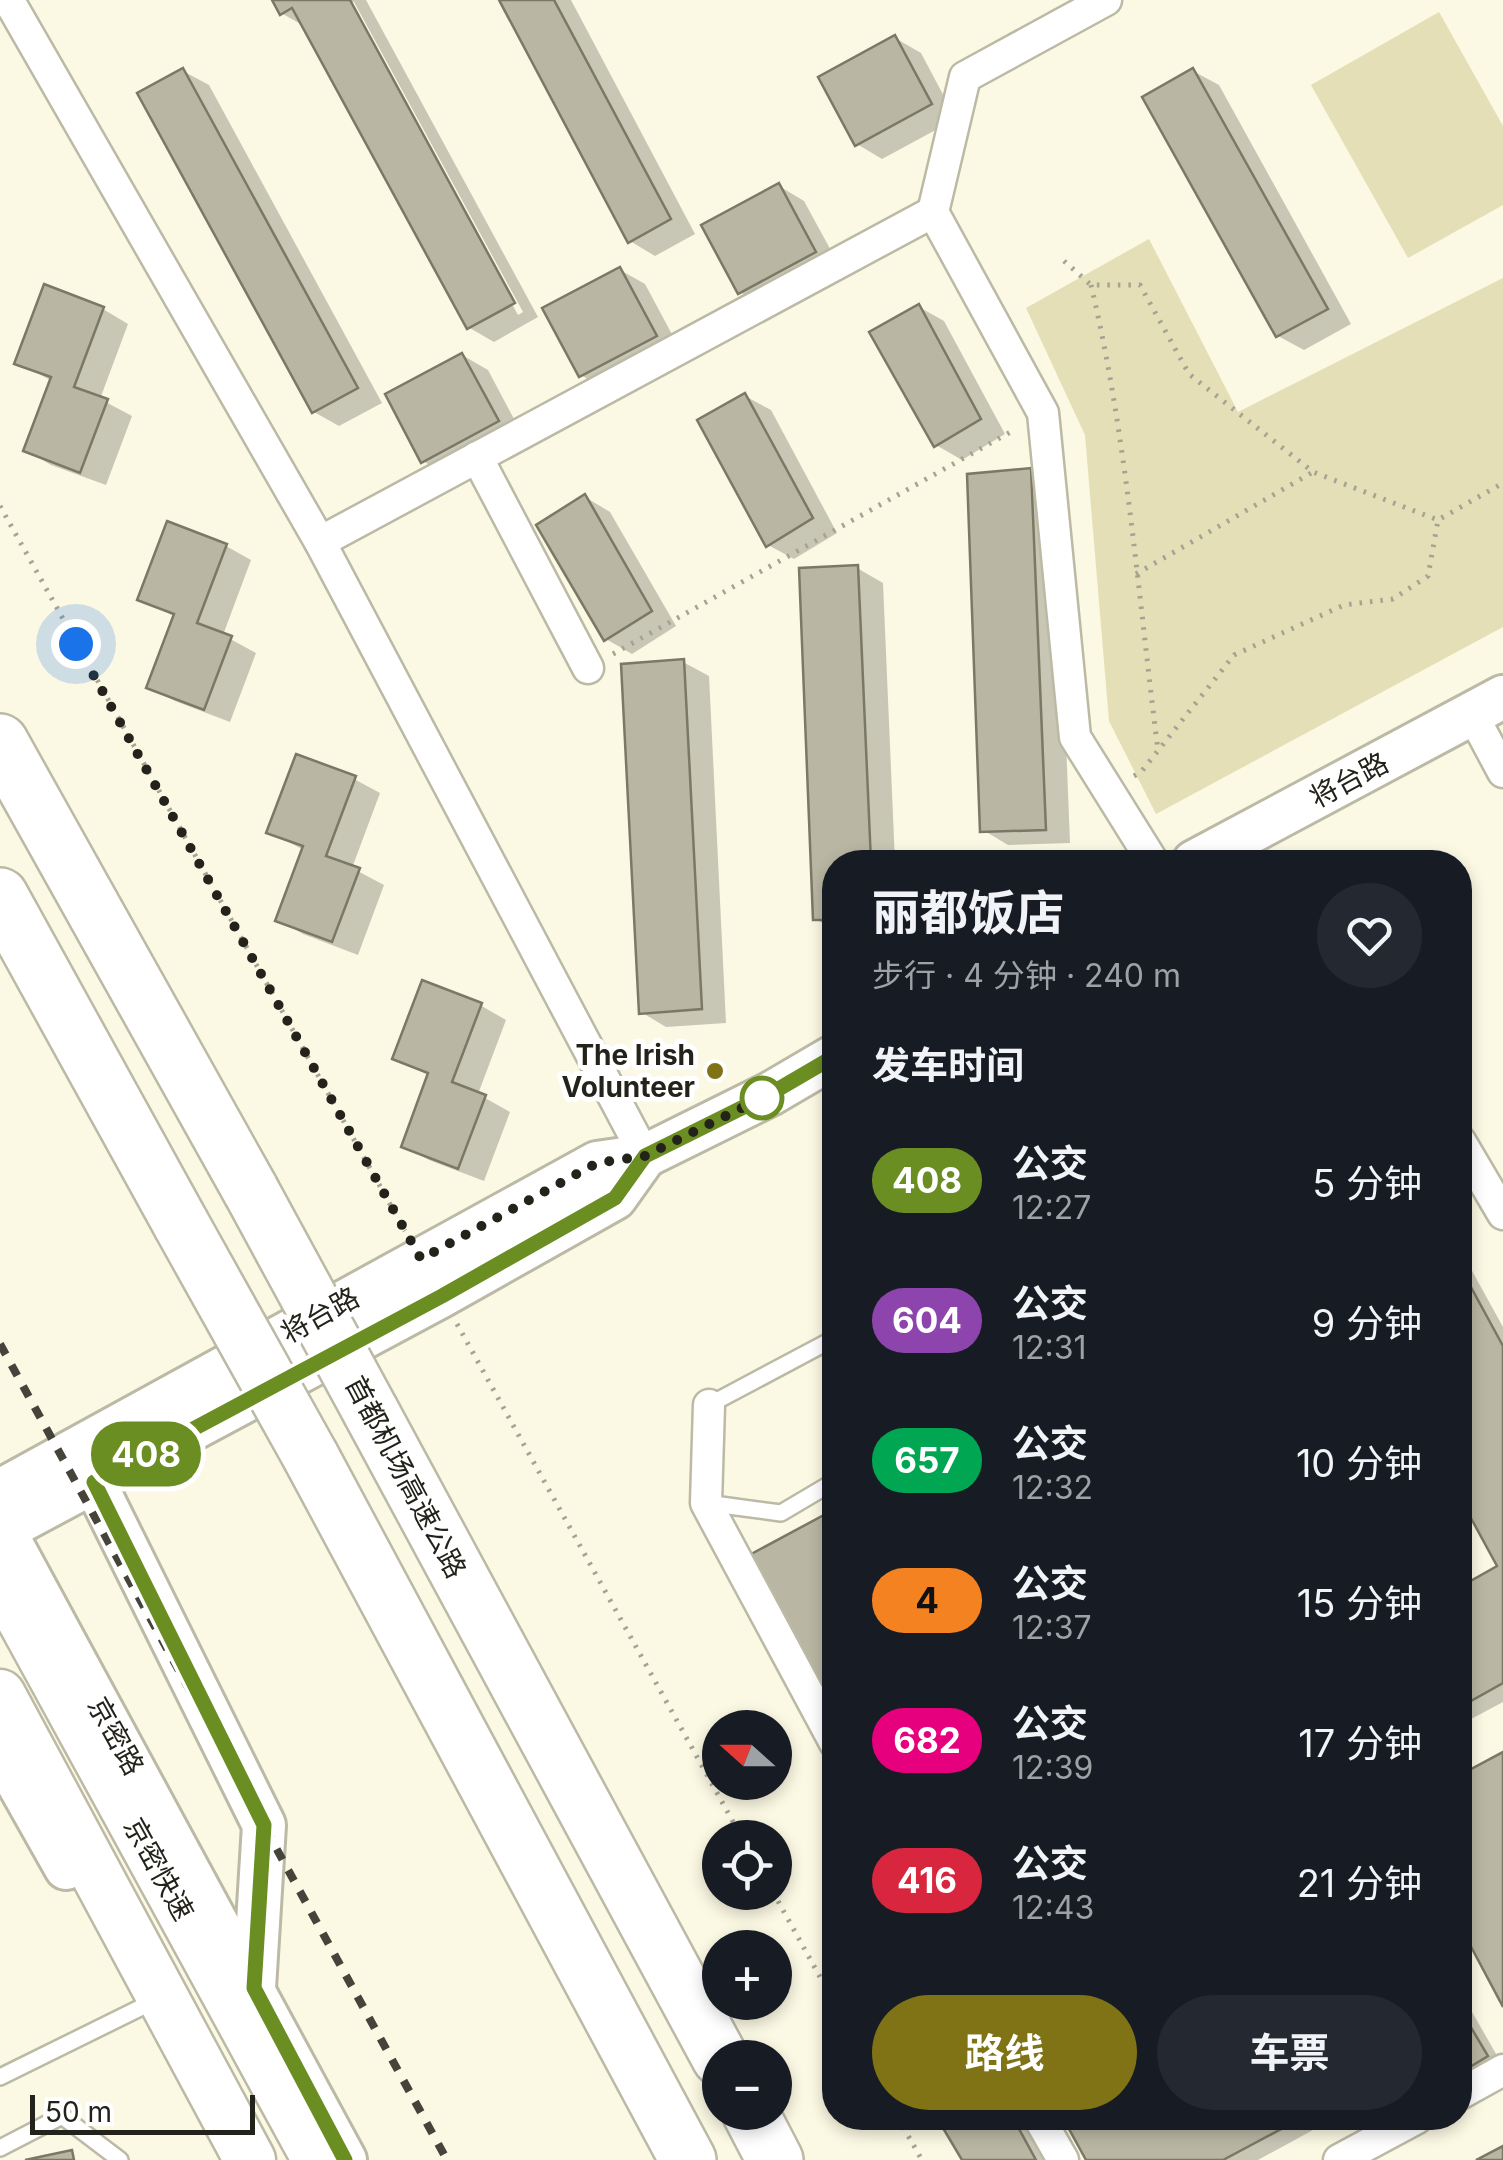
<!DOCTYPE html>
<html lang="zh">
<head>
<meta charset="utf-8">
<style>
  body { margin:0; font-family:Inter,"Noto Sans SC",sans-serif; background:#242831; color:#f1f3f6; height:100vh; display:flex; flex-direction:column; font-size:38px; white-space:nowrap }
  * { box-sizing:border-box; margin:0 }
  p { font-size:32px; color:#9ea1a6 }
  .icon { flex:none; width:55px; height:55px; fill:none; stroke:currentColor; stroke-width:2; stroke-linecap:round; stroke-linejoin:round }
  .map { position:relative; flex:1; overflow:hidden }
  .side { position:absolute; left:822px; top:850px; width:650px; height:1280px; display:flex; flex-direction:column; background:#171b24; border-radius:40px; box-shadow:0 5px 15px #0003 }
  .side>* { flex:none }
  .badge { padding:0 20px; border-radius:32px; font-size:35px; line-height:65px }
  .needle { width:65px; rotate:291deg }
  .buttons { position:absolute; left:702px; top:1710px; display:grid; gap:20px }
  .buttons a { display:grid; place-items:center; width:90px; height:90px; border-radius:50%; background:#171b24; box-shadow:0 5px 15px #0003; font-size:50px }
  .scale { position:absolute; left:30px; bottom:25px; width:225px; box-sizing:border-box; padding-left:10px; border:5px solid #24231b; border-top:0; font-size:28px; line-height:35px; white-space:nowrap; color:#24231b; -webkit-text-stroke:8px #fff; paint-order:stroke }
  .you { position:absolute; width:50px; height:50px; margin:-25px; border:8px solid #fff; border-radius:50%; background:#1a73e8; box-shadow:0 0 0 15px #1a73e833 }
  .map>.badge { position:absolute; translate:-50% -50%; box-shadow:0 0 0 5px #fff }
  h2 { padding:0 50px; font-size:38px; line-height:90px }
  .round { display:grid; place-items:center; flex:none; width:105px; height:105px; border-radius:52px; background:#242831 }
  .overview { display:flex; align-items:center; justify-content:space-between; height:170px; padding:0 50px }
  h1 { font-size:48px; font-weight:700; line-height:75px }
  .cta { display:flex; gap:20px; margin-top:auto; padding:20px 50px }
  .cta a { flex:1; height:115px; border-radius:60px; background:#807315; color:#fff; font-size:40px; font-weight:700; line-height:115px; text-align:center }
  .cta a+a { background:#242831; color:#f1f3f6 }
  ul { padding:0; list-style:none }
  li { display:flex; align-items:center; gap:30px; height:140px; padding:0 50px }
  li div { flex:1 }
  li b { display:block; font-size:38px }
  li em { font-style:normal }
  li .badge { min-width:110px; font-weight:700; text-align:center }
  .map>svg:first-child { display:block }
</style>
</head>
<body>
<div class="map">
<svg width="1503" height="2160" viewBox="0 0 1503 2160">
  <rect width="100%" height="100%" fill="#fbf8e3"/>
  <g fill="#e4dfb6">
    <path d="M1439 12 1503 126V205L1408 258 1311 85Z"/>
    <path d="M1149 239 1238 412 1503 278V627L1156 814 1109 721 1085 435 1026 308Z"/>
  </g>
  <g fill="#0003" fill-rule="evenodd">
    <path d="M275 0H366L538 317 494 342 468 327 306 27 281 13ZM348 2H354L523 312 518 315Z"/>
    <path d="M502 0H571L695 234 655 256 630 241Z"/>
    <path d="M895 38 921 53 956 119 882 159 857 144Z"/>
    <path d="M183 71 209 85 382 403 339 426 314 412Z"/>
    <path d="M1193 71 1219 85 1351 324 1304 350 1278 336Z"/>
    <path d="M779 186 804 201 840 267 766 307 740 292Z"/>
    <path d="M620 270 645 284 681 351 606 390 581 375Z"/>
    <path d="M919 307 944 321 1005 434 962 460 936 445Z"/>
    <path d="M103 309 128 324 100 399 132 416 106 485 51 465 26 450 52 381 17 362Z"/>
    <path d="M462 355 488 370 523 436 448 476 423 461Z"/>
    <path d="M745 396 771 410 837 533 794 559 768 545Z"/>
    <path d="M1030 471 1056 486 1070 843 1008 845 983 830Z"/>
    <path d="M585 497 610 512 676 626 632 654 606 639Z"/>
    <path d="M226 546 251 560 223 635 256 653 230 722 175 701 149 687 176 617 140 599Z"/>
    <path d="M857 568 883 583 895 862H835V930L816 919Z"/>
    <path d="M683 662 709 676 726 1023 666 1027 641 1012Z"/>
    <path d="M354 779 380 793 352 868 384 885 358 955 303 934 278 919 304 850 269 832Z"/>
    <path d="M480 1005 506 1020 478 1094 510 1112 484 1181 429 1160 404 1146 430 1076 395 1058Z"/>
    <path d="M1460 1249 1503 1327V1702L1460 1725V1590L1501 1567 1466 1504 1460 1507Z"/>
    <path d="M1460 1991 1503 2066 1460 2092Z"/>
    <path d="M940 2118H1023L1047 2160H964Z"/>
    <path d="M1066 2118H1335L1258 2160H1088Z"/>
  </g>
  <g fill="#b9b7a3" stroke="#7b7866" stroke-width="2.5">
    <path d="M272 0H350L515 303 467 329 292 8 280 15Z"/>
    <path d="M499 0H554L671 219 628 243Z"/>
    <path d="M895 35 932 104 855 146 818 77Z"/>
    <path d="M183 68 358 388 312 413 137 93Z"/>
    <path d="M1193 68 1328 309 1276 337 1142 97Z"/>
    <path d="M779 183 816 252 738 294 701 225Z"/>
    <path d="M620 267 657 336 579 377 542 308Z"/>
    <path d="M44 284 104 307 74 387 108 399 80 473 23 451 51 377 14 364Z"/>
    <path d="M919 304 981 419 934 447 869 332Z"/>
    <path d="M462 353 499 421 421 463 385 394Z"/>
    <path d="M745 393 813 518 766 547 697 420Z"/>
    <path d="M1031 468 1046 830 980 832 967 474Z"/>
    <path d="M585 494 652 611 604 641 536 525Z"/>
    <path d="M167 521 227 544 197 623 232 636 204 710 146 688 174 614 137 600Z"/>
    <path d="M858 565 871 862H835V920H813L799 568Z"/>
    <path d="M684 659 702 1009 639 1014 621 664Z"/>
    <path d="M296 754 356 776 326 856 360 868 332 942 275 921 303 846 266 833Z"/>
    <path d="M422 980 482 1003 452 1082 486 1095 458 1169 401 1147 428 1073 392 1059Z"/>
    <path d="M1460 1267 1503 1346V1683L1460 1707V1587L1497 1566 1460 1498Z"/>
    <path d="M835 1509V1726L742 1559Z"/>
    <path d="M1503 1752V2007L1460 1926V1775Z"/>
    <path d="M1460 2009 1488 2056 1460 2073Z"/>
    <path d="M937 2118H1013L1036 2160H962Z"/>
    <path d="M1063 2118H1280L1285 2127 1223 2160H1086Z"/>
    <path d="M1280 2118H1309L1289 2128Z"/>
    <path d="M1503 2146V2160H1476Z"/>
    <path d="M72 2150 74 2160H25Z"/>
  </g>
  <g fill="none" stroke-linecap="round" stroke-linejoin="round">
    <g stroke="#bcb9a5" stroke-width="20">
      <g id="service">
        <path d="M709 1405 835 1338"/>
        <path d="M706 1503 781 1513 835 1481"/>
        <path d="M0 2077 144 2006"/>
        <path d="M0 2148 62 2116 120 2160"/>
      </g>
    </g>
    <g stroke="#bcb9a5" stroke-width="35">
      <g id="minor">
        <path d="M1106 0 965 77 933 212 1043 413 1075 737 1153 862"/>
        <path d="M12 6 320 542 645 1156"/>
        <path d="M477 457 588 668"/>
        <path d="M320 542 933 212"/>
        <path d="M1472 714 1503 772"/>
        <path d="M1460 1141 1503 1214"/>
        <path d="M709 1405 706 1503 835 1743"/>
        <path d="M1460 2094 1503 2070"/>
        <path d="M1039 2118 1063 2160"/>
        <path d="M1339 2160 1417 2118"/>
      </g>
    </g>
    <g stroke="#bcb9a5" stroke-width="48">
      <g id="secondary">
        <path d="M1194 862 1503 697"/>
        <path d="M94 1482 264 1825 254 1988"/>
        <path d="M0 1491 597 1163 645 1156 770 1094 835 1056"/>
        <path d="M0 1523 345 2160"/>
        <path d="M0 1532 441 1296 615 1198 645 1156"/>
        <path d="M0 1751 66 1868"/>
      </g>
    </g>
    <g stroke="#bcb9a5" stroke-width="55">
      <g id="trunk">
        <path d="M0 1578 318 2160"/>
        <path d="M0 1695 250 2160"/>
      </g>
    </g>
    <g stroke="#bcb9a5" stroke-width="60">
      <g id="motorway">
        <path d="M0 742 251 1191"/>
        <path d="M0 896 181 1224"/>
        <path d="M371 1412 720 2058"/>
        <path d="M311 1457 688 2160"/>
        <path d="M750 2112 775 2160"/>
      </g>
    </g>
    <g stroke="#a6a393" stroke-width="5" stroke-dasharray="2.5 8" stroke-linecap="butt">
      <path d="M1064 261 1091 285H1140L1189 374 1313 472 1438 520"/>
      <path d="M1091 285C1127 437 1138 595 1158 750"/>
      <path d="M0 506 405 1231"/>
      <path d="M1136 574 1313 472"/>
      <path d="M613 654 1014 430"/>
      <path d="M1134 776 1141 772 1234 655 1344 605 1393 599 1428 576 1438 520 1503 483"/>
      <path d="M457 1324 742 1838"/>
      <path d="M773 1892 835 2004"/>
      <path d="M898 2118 922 2160"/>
    </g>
    <use href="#service" stroke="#fff" stroke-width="15"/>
    <use href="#minor" stroke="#fff" stroke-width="30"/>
    <use href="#secondary" stroke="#fff" stroke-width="42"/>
    <use href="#trunk" stroke="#fff" stroke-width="50"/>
    <use href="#motorway" stroke="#fff" stroke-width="55"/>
    <path stroke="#46443a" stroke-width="8" stroke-dasharray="12 12" stroke-linecap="butt" d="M0 1344 447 2160"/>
    <g stroke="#bcb9a5" stroke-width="60" stroke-linecap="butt">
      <g id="motorway-bridge">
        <path d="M251 1191 371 1412"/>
        <path d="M181 1224 311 1457"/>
      </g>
    </g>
    <use href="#motorway-bridge" stroke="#fff" stroke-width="55"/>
  </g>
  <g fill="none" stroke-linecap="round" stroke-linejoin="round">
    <g stroke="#fff" stroke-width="22">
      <path id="line" d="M345 2160 254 1988 264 1825 94 1482 442 1296 615 1198 645 1156 770 1094 835 1056"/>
    </g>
    <use href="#line" stroke="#6b8e23" stroke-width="15"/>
    <path stroke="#24231b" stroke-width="10" stroke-dasharray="0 18" d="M76 644 421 1259 597 1163 645 1156 762 1098"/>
  </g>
  <circle fill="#807315" stroke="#fff" stroke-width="4" cx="715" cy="1071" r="10"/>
  <circle fill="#fff" stroke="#6b8e23" stroke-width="5" cx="762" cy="1098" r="20"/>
  <g text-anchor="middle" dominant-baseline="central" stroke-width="10" stroke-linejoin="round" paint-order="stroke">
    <g font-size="28" fill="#24231b" stroke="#fff">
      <text transform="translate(1349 780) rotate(-28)">将台路</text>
      <text transform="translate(320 1315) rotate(-29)">将台路</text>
      <text transform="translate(406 1477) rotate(62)">首都机场高速公路</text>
      <text transform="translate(116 1736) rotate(61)">京密路</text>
      <text transform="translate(159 1869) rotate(61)">京密快速</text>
    </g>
    <g font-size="28" font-weight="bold" fill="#24231b" stroke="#fff" text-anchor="end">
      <text x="695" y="1055">The Irish<tspan x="695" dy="32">Volunteer</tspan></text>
    </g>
  </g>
</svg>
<div class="buttons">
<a><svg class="needle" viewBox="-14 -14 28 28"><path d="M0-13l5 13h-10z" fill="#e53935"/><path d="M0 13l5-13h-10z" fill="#9ea1a6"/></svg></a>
<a><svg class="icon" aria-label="locate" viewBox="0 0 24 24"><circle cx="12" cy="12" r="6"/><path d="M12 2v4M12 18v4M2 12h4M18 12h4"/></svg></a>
<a>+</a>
<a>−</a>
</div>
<div class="scale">50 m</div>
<div class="you" style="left:76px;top:644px"></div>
<b class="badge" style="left:146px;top:1454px;background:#6b8e23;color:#fff">408</b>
<section class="side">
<div class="overview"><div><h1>丽都饭店</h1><p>步行 · 4 分钟 · 240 m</p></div><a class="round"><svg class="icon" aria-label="heart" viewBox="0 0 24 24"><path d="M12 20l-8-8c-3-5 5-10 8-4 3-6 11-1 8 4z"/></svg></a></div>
<h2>发车时间</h2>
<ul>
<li><span class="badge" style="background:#6b8e23;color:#fff">408</span><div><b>公交</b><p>12:27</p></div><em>5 分钟</em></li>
<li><span class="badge" style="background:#8e44ad;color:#fff">604</span><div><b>公交</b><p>12:31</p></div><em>9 分钟</em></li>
<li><span class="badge" style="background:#00a651;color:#fff">657</span><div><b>公交</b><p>12:32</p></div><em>10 分钟</em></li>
<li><span class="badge" style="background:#f58220;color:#111">4</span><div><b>公交</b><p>12:37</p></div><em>15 分钟</em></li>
<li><span class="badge" style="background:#e6007e;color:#fff">682</span><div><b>公交</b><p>12:39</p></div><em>17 分钟</em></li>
<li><span class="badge" style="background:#d7263d;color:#fff">416</span><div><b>公交</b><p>12:43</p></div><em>21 分钟</em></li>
</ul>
<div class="cta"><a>路线</a><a>车票</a></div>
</section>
</div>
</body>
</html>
